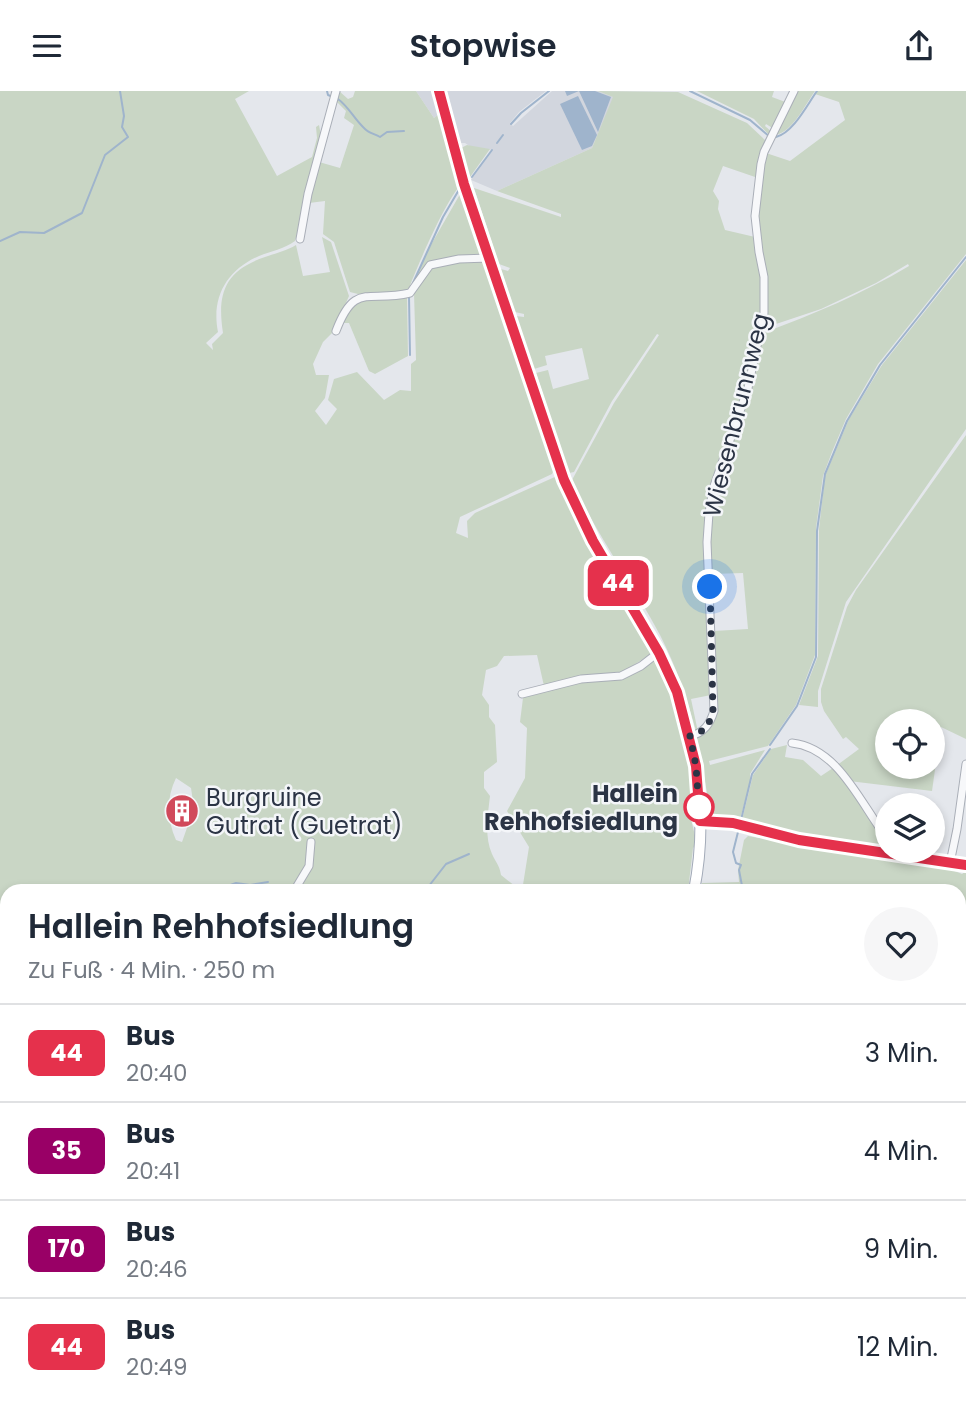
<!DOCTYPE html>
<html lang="de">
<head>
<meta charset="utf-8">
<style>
  body { margin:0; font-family:Poppins,sans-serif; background:#f6f6f7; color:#1f2937; height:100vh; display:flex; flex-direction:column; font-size:26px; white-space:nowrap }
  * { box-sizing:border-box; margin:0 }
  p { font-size:23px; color:#747a83 }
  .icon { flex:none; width:38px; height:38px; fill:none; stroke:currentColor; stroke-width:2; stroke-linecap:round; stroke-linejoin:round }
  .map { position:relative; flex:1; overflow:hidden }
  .panel { position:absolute; left:0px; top:793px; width:966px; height:527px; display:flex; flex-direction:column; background:#fff; border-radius:21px 21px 0 0; box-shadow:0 4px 10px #0003 }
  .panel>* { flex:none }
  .badge { padding:0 14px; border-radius:10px; font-size:24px; line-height:46px }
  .controls { position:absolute; left:875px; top:618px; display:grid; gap:14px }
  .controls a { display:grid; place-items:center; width:70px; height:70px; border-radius:50%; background:#fff; box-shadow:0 4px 10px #0003; font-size:35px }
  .you { position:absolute; width:35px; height:35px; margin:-18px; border:5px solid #fff; border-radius:50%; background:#1a73e8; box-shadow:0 0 0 10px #1a73e833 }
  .map>.badge { position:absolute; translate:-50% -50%; box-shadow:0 0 0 4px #fff }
  .round { display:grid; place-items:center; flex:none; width:74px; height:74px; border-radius:37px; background:#f6f6f7 }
  .headline { display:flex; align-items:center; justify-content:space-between; height:119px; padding:0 28px }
  h1 { font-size:33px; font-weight:600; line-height:52px }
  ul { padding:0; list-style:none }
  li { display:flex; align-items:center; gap:21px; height:98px; padding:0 28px; border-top:2px solid #e0e1e3 }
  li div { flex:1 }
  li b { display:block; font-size:26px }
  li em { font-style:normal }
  li .badge { min-width:77px; font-weight:700; text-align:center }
  header { display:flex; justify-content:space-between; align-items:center; height:91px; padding:0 28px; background:#fff; font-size:32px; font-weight:600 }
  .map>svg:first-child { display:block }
</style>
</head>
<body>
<header><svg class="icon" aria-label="menu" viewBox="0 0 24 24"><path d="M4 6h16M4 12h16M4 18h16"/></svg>Stopwise<svg class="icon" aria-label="share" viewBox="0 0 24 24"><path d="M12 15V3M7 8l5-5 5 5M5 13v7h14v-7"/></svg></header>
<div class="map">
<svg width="966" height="1318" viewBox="0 0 966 1318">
  <rect width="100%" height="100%" fill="#e4e7ec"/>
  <g fill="#d2d6de">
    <path d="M416 0H434L440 22 434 27Z"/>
    <path d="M447 0H546L519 21 510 32 513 35 552 0H598L614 6 592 57 497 100 471 89 493 59 471 56 465 52H460Z"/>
    <path d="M749 1312 793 1313 795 1318H741Z"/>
  </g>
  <g fill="#c9d6c5" fill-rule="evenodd">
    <path d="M0 0H249L235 8 277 85 312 66 317 47 316 36 319 34 321 45 295 150C284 158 271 160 259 165 227 179 211 206 218 241L206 252 213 259 212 253 223 242C217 203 224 180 265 166 276 162 286 160 296 154L303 185 330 181 322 146 331 151 349 205 333 241 323 251 313 273 316 284H329L325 307 315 320 326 334 337 318 328 309 334 288 357 281 384 309 400 299 411 300V273L416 269 414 202 429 178 437 173 481 169 487 171 555 376 552 383 460 426 456 442 468 447 467 430 475 422 557 385 654 561 620 583 544 595 537 564 504 565 497 575 486 579 482 604 489 614V626L495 634 497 671 484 681V697L490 705C488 723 484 745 492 763 496 772 499 773 501 784L521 800H7V1312H477L480 1318H0ZM176 687 191 697 194 717 182 751 176 749C167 729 166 707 176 687Z"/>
    <path d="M339 0 348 8 353 6 355 0H416L434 27 440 22 461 94C447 106 415 180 408 200L362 204 350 201 334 151 323 143 325 110 309 112 319 71 340 77 354 34 344 27 346 20 336 10Z"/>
    <path d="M598 0 678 1 747 32 765 49 758 87 723 75 713 100 719 110 718 118 725 139 755 146 762 183 763 220 750 282 710 402 711 604 691 608 698 641 696 640C687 607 676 575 660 544 632 491 596 444 572 389L614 312 659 244 657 243 612 310 574 381 569 382 536 282 548 279 553 298 589 288 582 257 545 265 547 274 534 278 516 225 524 226V223L515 221 501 178 508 180 510 177 499 173 474 97 561 126V123L497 100 592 57 613 6Z"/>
    <path d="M697 0H774L772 6 788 12 774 38 766 33 765 35 773 42 770 45 754 28Z"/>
    <path d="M795 0H815C805 14 793 40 776 44Z"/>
    <path d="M817 0H966V163L878 273 846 328 832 361 823 385 816 437 815 564 796 614 768 655 709 670 710 674 765 659 750 683V692L740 728 713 725 709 722 708 707 697 647 711 633 714 540 748 538 743 482 712 483 709 451 711 422 719 386 763 242C814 223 862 203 909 175L908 173 876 192 821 218 764 237C761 180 751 119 766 62L790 70 845 29 839 11 815 3Z"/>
    <path d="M467 54 490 58 470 86 461 57Z"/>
    <path d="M463 98 483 160 480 166 431 171 412 196 428 159Z"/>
    <path d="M966 169V338L846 511 818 600V616L799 614 818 565 819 438 825 385 849 328 882 274Z"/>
    <path d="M407 204 408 265 375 283 369 280 349 232H340L354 210Z"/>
    <path d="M966 344V648L941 636 932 700 849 690 836 675 859 658 846 646 843 648 824 620 821 611V598L847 516 856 499ZM887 630H933V676H887Z"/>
    <path d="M656 567 659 568 685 639 693 696 689 712 690 724 697 753 693 757 688 800H522L529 756 507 720 525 687 527 637 520 631 523 607 529 603 579 590 607 589Z"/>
    <path d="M787 654 785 666 803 669 821 685 833 677 843 687 887 750V759L798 744 742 729 753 684 771 658Z"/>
    <path d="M764 744 841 759 937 773 962 783 966 780V1052L959 1044V800H701L702 792 739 791 738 779 744 749 748 745 759 747Z"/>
    <path d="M959 1056 966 1062V1115L959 1118Z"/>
    <path d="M966 1118V1318H795L793 1313 959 1312V1122Z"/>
    <path d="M480 1313H543L545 1318H483Z"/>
    <path d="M613 1313H700L704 1318H613Z"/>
  </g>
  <g fill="#9fb4cc">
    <path d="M565 0H595L611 6 598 41 579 0 567 5Z"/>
    <path d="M578 5 597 44 592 55 582 59 560 13Z"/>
  </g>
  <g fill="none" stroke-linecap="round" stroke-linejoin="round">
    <g stroke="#9fb4cc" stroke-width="2">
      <path d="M327 0 328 4 333 6"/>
      <path d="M690 0 750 29 770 46"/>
      <path d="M338 8C349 16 354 28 365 38 369 42 375 43 380 46L387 41 404 40"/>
      <path d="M511 33 521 22 549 0"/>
      <path d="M776 46C793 42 807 14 817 0"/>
      <path d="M497 52 503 44"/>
      <path d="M472 86 492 59"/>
      <path d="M0 150 20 141 44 142 82 122 105 64 128 46 122 36 124 25 120 0"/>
      <path d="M413 192 443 126 460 97"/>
      <path d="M409 205 410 264"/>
      <path d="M770 654 797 615 816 566 817 440 825 383 847 330 880 274 966 166"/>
      <path d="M741 729 752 683 770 658"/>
      <path d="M739 737 733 761 736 772 741 774 739 779 743 800"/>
      <path d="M156 795 173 800"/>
      <path d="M214 800 236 792 250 794 268 791"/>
      <path d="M425 800 446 773 469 763"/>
      <path d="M0 991 7 990"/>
      <path d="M959 1048 962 1055 966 1057"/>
    </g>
    <g stroke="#a9aeb7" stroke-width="9">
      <g id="street">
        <path d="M300 148 308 103 336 0"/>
        <path d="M336 240C355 190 368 212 410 202L430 174 459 168 489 167"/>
        <path d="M522 603 581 588 621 585 641 575 659 561"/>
        <path d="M690 645C704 642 710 633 714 620L707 451 709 422 713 398 748 297 764 222V186L759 161 755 125 761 73 764 61 794 0"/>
        <path d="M792 652C839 657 861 714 887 747"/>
        <path d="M700 730 733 732 798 749 966 774"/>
        <path d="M950 772 957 738 966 673"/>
        <path d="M294 800 309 775 311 751"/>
        <path d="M552 1312 563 1318"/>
      </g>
    </g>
    <g stroke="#a3abb8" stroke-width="12">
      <g id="primary">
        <path d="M439 0C457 75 483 149 507 222 526 277 542 333 563 388 583 440 616 487 645 535 691 615 712 709 694 800"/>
        <path d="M704 1312 708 1318"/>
      </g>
    </g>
    <use href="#street" stroke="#f7f8fa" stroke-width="7"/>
    <use href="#primary" stroke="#fff" stroke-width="10"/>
  </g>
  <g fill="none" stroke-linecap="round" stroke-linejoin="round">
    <g stroke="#fff" stroke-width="16">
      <path id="line" d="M439 0 464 93 564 389 593 450 659 562 677 601 696 675 700 730 733 732 799 749 966 774"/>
    </g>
    <use href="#line" stroke="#e5314c" stroke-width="10"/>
    <path stroke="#2b3445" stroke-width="7" stroke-dasharray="0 12.6" d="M699 716V718L696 675 690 645C704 642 710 633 713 620L710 496"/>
  </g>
  <defs>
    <g id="building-disc" transform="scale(1.75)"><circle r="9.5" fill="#d1495b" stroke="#f4f6f9"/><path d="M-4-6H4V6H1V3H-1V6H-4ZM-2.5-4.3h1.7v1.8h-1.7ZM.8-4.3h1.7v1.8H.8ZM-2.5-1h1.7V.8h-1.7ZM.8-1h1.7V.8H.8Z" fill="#fff"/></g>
  </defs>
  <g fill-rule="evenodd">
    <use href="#building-disc" x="182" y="720"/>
  </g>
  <circle fill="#fff" stroke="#e5314c" stroke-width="3.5" cx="699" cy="716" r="14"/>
  <g text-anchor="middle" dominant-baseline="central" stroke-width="5" stroke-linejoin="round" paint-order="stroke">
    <g font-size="24" fill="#2b3445" stroke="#f4f6f9">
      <text transform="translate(736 324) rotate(-76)">Wiesenbrunnweg</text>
    </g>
    <g font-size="24" font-weight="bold" fill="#2b3445" stroke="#f4f6f9" text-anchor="end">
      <text x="678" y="702">Hallein<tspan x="678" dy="28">Rehhofsiedlung</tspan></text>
    </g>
    <g font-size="24" fill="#2b3445" stroke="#f4f6f9" text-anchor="start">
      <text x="206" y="706">Burgruine<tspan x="206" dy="28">Gutrat (Guetrat)</tspan></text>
    </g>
  </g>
</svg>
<div class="controls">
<a><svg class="icon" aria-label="locate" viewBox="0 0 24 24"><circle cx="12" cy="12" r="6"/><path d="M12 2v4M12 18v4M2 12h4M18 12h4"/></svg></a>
<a><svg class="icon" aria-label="layers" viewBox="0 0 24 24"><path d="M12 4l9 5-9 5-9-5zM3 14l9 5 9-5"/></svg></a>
</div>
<div class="you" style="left:710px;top:496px"></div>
<b class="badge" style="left:618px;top:492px;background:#e5314c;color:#fff">44</b>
<section class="panel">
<div class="headline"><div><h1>Hallein Rehhofsiedlung</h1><p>Zu Fuß · 4 Min. · 250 m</p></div><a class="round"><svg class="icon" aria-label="heart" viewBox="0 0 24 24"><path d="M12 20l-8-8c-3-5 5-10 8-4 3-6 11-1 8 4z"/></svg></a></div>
<ul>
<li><span class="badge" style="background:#e5314c;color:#fff">44</span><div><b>Bus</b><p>20:40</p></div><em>3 Min.</em></li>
<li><span class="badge" style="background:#906;color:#fff">35</span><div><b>Bus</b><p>20:41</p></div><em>4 Min.</em></li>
<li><span class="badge" style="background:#906;color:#fff">170</span><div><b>Bus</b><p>20:46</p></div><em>9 Min.</em></li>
<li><span class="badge" style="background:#e5314c;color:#fff">44</span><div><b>Bus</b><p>20:49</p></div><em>12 Min.</em></li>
</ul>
</section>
</div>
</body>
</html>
